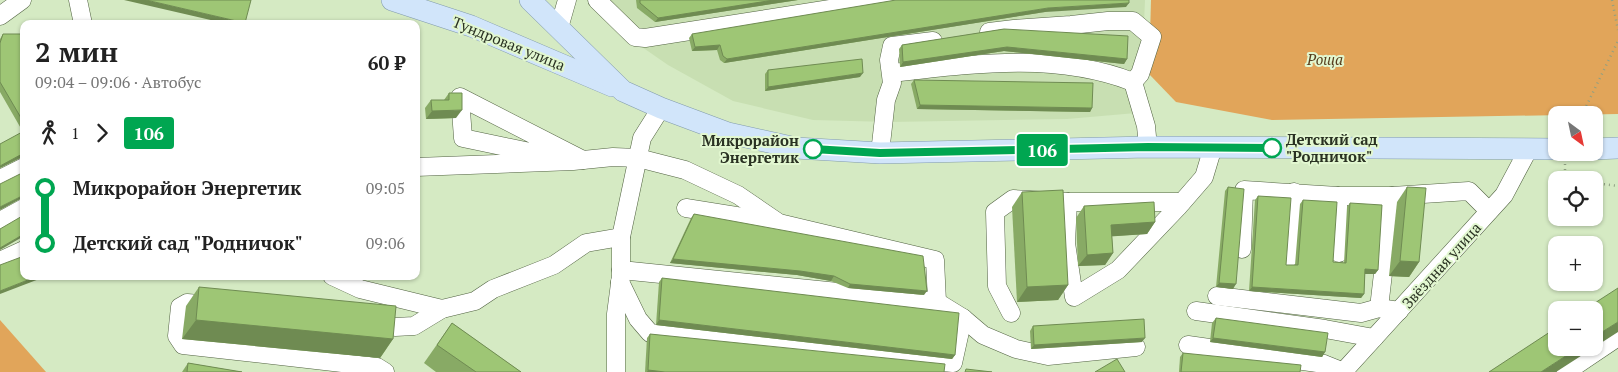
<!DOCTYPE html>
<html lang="ru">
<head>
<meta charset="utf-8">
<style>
  body { margin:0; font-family:"PT Serif",serif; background:#f2f2f2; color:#222; height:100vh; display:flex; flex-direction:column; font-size:19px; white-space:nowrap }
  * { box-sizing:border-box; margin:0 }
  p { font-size:16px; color:#767676 }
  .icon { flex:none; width:28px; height:28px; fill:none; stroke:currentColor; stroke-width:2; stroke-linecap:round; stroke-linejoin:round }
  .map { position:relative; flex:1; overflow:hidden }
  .details { position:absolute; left:20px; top:20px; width:400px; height:260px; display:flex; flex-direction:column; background:#fff; border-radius:10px; box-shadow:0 1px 4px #0004 }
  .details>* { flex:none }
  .badge { padding:0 10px; border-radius:4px; font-size:18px; line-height:32px }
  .needle { width:32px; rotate:147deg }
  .controls { position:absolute; left:1548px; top:106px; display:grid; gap:10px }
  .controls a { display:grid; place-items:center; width:55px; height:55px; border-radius:10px; background:#fff; box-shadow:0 1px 4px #0004; font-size:25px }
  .map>.badge { position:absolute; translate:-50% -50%; box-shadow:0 0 0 2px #fff }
  .legs { display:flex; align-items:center; gap:8px; height:55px; padding:0 15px; font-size:16px }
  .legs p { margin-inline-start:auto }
  .headline { display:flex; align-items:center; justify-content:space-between; height:85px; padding:0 15px }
  h1 { font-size:28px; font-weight:600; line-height:38px }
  ul { padding:0 15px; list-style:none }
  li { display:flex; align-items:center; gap:18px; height:55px; font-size:19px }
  li i { display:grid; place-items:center; width:8px; height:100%; margin:0 6px; background:currentColor }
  li i::after { content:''; width:12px; height:12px; margin:-6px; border:4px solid; border-radius:50%; background:#fff }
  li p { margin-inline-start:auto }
  li:first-child i { background:linear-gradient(#0000 50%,currentColor 0) }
  li:last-child i { background:linear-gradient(currentColor 50%,#0000 0) }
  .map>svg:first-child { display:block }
</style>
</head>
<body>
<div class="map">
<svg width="1618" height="372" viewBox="0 0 1618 372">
  <rect width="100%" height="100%" fill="#d5eac3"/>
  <path fill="#c8dfb2" d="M610 0H1145L1143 48 1136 113 1067 119 890 122 813 120 733 101 668 65 616 29Z"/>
  <g fill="#e1a55a">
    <path d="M1151 0H1618V114L1272 120 1176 102 1149 74Z"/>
    <path d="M0 320 46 372H0Z"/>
  </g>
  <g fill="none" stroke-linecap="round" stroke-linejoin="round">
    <g stroke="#516241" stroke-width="19">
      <g id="minor">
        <path d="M78 0 83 24"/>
        <path d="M597 0 635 37 645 38 887 0"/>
        <path d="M0 16 22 0"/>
        <path d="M559 28 567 0"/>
        <path d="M989 32 1014 29 1071 25 1108 21H1133L1152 37 1140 74 1133 82 1146 126 1148 147"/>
        <path d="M892 73C972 64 1055 52 1133 82"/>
        <path d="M880 153 886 100 892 83 889 60 892 46 933 41"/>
        <path d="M549 156 463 138 460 97 583 160"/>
        <path d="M416 167 573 161 613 157 638 158 685 170 738 195 779 223 935 260 937 302 621 270"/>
        <path d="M0 179 24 167"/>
        <path d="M1338 196 1339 253"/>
        <path d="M1068 202H1182"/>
        <path d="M686 208 774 222"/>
        <path d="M0 221 24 208"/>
        <path d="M1242 249 1244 190 1338 196H1392L1469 191 1489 211"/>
        <path d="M1290 257 1294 192"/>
        <path d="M0 261 24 250"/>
        <path d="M332 276 360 289 442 309"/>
        <path d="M620 282 638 319 650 333 953 363 963 318 937 302"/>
        <path d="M1217 296 1361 313 1379 308 1399 311"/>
        <path d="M211 305 187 303 180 307 177 336 183 345 377 367 385 372"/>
        <path d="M1379 308 1392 196"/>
        <path d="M1196 311 1325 329 1374 338"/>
        <path d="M1011 313 997 286 995 212 1013 199 1068 202 1066 243 1074 297 1118 270 1178 207 1204 177 1213 147"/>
        <path d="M963 318 983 335 1016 349 1048 356 1136 347"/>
        <path d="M372 320 395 327 414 326 442 309 475 301 493 289 554 265 586 243 621 237"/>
        <path d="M1188 345 1324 364 1344 372"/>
        <path d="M616 372V314L621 276V237L642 138 661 108"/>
        <path d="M1343 372 1504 195 1528 150"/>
        <path d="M1566 372 1618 337"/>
      </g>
    </g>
    <g stroke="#829bac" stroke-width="22">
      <g id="major">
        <path d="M392 0 471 26 612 86"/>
        <path d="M530 0 623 91 661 108 728 133 796 148 880 153 1148 147 1556 149"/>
        <path d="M1594 149 1618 148"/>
      </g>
    </g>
    <g stroke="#8f9f82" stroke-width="2.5" stroke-dasharray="1 4" stroke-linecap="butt">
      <path d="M1612 0 1618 30"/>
      <path d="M1582 115 1618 41"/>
      <path d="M1565 164V180"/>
      <path d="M1594 183 1618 186"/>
    </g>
    <use href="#minor" stroke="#fff" stroke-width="18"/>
    <use href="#major" stroke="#d1e5fa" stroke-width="21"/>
  </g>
  <g fill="#88aa65">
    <path d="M636 0H798L655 22 637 8Z"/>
    <path d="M1126 7 1045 12 724 63 720 60 717 50 692 51 689 38 692 34Z"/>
    <path d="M1004 29 1127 59 1124 64 1004 51 900 67 899 49 902 45Z"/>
    <path d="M3 34H24V156L0 168 23 132 0 92V39Z"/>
    <path d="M768 70 860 77 765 91V74Z"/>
    <path d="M914 80 1092 108 1090 112 917 109 911 84Z"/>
    <path d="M449 93 456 118 426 119 425 108 431 100H444Z"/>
    <path d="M1228 187 1233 289 1216 287 1225 191Z"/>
    <path d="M1407 187 1419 262 1409 277 1389 276 1397 202Z"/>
    <path d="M1022 192 1068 285 1058 300 1017 302 1012 207Z"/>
    <path d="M1258 196 1286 265H1295L1300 204 1303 200 1333 262 1344 263 1347 207 1350 203 1378 270 1375 274H1365L1364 294 1361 298 1249 291 1255 200Z"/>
    <path d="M1084 206 1155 222 1147 234 1112 236 1113 253 1105 265 1078 266 1076 218Z"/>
    <path d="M694 214 924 295 848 288 831 281 797 275 670 263 691 218Z"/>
    <path d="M662 278 955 355 952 359 656 325 659 282Z"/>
    <path d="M199 287 393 339 380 358 182 339 186 306Z"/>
    <path d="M1216 318 1325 352 1322 357 1210 342 1212 323Z"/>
    <path d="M452 323 521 372H436L424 363Z"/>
    <path d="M1033 326 1142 342 1031 349 1030 331Z"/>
    <path d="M650 334 944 372H645L647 338Z"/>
    <path d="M1183 353 1300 372H1179L1180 357Z"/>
    <path d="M188 363 242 372H182Z"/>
  </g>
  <g fill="#6f8b52">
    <path d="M124 0H146L245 23 244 24H228Z"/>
    <path d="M774 0H798L655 22 658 18Z"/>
    <path d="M1129 3 1126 7 1045 12 724 63 727 59 1048 8Z"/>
    <path d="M720 45 717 50 692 51 695 47Z"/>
    <path d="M1007 47 1127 59 1124 64 1004 51 900 67 903 62Z"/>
    <path d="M863 73 860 77 765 91 768 87Z"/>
    <path d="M920 105 1092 108 1090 112 917 109Z"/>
    <path d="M462 110 456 118 426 119 432 111Z"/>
    <path d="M24 153V156L0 168V166Z"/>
    <path d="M24 195V197L0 210V207Z"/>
    <path d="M1155 222 1147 234 1103 237 1111 225Z"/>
    <path d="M24 234V236L0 250V248Z"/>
    <path d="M1113 253 1105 265 1078 266 1087 255Z"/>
    <path d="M673 259 800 271 834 276 831 281 797 275 670 263Z"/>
    <path d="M1400 261 1419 262 1409 277 1389 276Z"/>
    <path d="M1365 269 1378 270 1375 274H1362Z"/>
    <path d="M38 276H47L0 294V291Z"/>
    <path d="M1219 283 1236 284 1233 289 1216 287Z"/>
    <path d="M850 284 927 291 924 295 848 288Z"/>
    <path d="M1068 285 1058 300 1017 302 1027 287Z"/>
    <path d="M1252 287 1364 294 1361 298 1249 291Z"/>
    <path d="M196 320 393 339 380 358 182 339Z"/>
    <path d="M659 320 955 355 952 359 656 325Z"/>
    <path d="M1618 322V332L1556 372H1541L1578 348H1594V337Z"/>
    <path d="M1145 338 1142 342 1031 349 1034 345Z"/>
    <path d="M1213 338 1325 352 1322 357 1210 342Z"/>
    <path d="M648 370 665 372H647Z"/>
  </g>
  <g fill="#9ec675" stroke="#6f8b52">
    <path d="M146 0H251L245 23Z"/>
    <path d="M640 0H774L658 18 640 3Z"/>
    <path d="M896 0H1129V3L1048 8 727 59 723 56 720 45 695 47 692 34Z"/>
    <path d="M1004 29 1128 36 1127 59 1007 47 903 62 902 45Z"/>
    <path d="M3 34H24V123L0 82V43Z"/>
    <path d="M862 59 863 73 768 87V70Z"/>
    <path d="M914 80 1093 83 1092 108 920 105Z"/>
    <path d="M449 93H462V110L432 111 431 100H449Z"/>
    <path d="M24 131V153L0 166V144Z"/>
    <path d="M24 172V195L0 207V184Z"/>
    <path d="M1228 187 1244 189 1236 284 1219 283Z"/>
    <path d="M1407 187 1426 188 1419 262 1400 261Z"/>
    <path d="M1063 190 1068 285 1027 287 1022 192Z"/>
    <path d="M1258 196 1291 198 1286 265H1298L1303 200 1337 202 1333 262 1346 263 1350 203 1382 205 1378 270 1365 269 1364 294 1252 287Z"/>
    <path d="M1154 202 1155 222 1111 225 1113 253 1087 255 1084 206Z"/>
    <path d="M694 214 923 256 927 291 850 284 834 276 800 271 673 259Z"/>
    <path d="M24 215V234L0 248V229Z"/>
    <path d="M24 256V276H38L0 291V265Z"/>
    <path d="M662 278 959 313 955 355 659 320Z"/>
    <path d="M199 287 396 306 393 339 196 320Z"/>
    <path d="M1618 288V322L1594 337V310H1584Z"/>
    <path d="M1216 318 1328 333 1325 352 1213 338Z"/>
    <path d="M1144 319 1145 338 1034 345 1033 326Z"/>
    <path d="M452 323 521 372H476L437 345Z"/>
    <path d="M1556 328V348H1578L1541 372H1489Z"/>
    <path d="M650 334 945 364 944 372H665L648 370Z"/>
    <path d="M1183 353 1301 365 1300 372H1181Z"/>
    <path d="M1117 359 1125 372H1095Z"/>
    <path d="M188 363 242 372H187Z"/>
    <path d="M966 369 992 372H965Z"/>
  </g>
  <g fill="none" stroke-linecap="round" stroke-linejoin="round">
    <g stroke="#fff" stroke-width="11">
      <path id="line-1" d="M813 149 880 153 1148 147 1272 148"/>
    </g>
    <use href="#line-1" stroke="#00a651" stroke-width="8"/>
  </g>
  <g fill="#fff" stroke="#00a651" stroke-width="2.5">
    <circle cx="1272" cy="148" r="9"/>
    <circle cx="813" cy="149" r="9"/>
  </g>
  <g text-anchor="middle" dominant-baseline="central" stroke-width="4" stroke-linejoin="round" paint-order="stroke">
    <g font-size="15" fill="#293122" stroke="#e2f7d0">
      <text transform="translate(509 43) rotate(22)">Тундровая улица</text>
      <text transform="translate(1441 265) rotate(-48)">Звёздная улица</text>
    </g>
    <g font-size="15" font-style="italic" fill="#573d1d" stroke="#e2f7d0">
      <text x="1325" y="59">Роща</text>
    </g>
    <g font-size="15" font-weight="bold" fill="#293122" stroke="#e2f7d0" text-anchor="start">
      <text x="1286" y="139">Детский сад<tspan x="1286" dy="17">"Родничок"</tspan></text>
      <text x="799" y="140" text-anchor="end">Микрорайон<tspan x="799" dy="17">Энергетик</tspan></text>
    </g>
  </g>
</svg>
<div class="controls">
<a><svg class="needle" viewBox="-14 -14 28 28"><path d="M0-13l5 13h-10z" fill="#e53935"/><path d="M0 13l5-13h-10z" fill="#767676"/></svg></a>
<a><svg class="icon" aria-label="locate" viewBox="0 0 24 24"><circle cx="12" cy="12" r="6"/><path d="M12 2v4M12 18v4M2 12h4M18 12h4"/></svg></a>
<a>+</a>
<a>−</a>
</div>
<b class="badge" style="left:1042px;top:150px;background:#00a651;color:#fff">106</b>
<section class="details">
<div class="headline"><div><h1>2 мин</h1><p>09:04 – 09:06 · Автобус</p></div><b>60 ₽</b></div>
<div class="legs"><svg class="icon" aria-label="walk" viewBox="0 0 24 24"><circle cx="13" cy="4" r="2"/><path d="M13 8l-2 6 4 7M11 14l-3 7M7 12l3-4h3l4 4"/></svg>1<svg class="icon" aria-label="forward" viewBox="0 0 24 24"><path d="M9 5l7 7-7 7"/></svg><b class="badge" style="background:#00a651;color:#fff">106</b></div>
<ul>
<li><i style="color:#00a651"></i><b>Микрорайон Энергетик</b><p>09:05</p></li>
<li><i style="color:#00a651"></i><b>Детский сад &quot;Родничок&quot;</b><p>09:06</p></li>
</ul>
</section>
</div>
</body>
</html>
